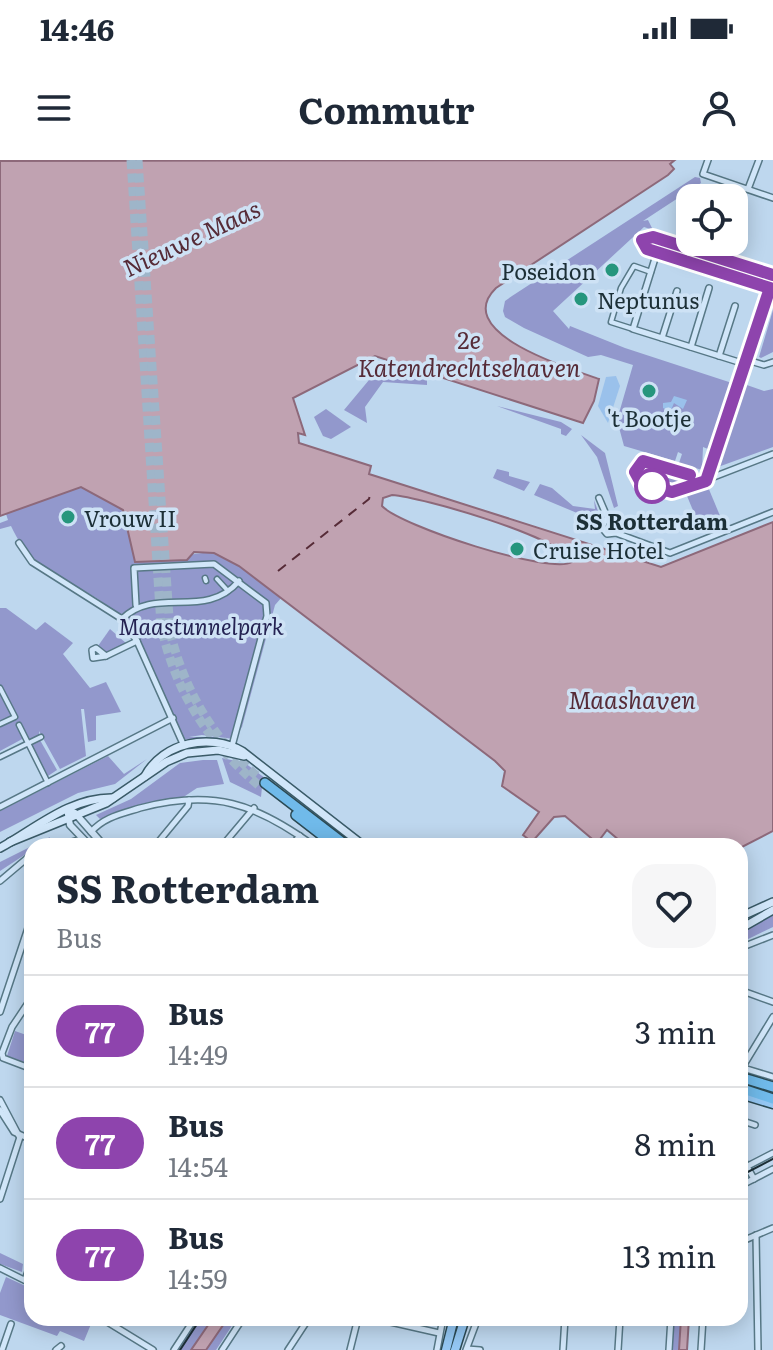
<!DOCTYPE html>
<html lang="en">
<head>
<meta charset="utf-8">
<style>
  body { margin:0; font-family:Literata,serif; background:#f6f6f7; color:#1f2937; height:100vh; display:flex; flex-direction:column; font-size:30px; white-space:nowrap }
  * { box-sizing:border-box; margin:0 }
  p { font-size:26px; color:#747a83 }
  .icon { flex:none; width:44px; height:44px; fill:none; stroke:currentColor; stroke-width:2; stroke-linecap:round; stroke-linejoin:round }
  .map { position:relative; flex:1; overflow:hidden }
  .panel { position:absolute; left:24px; top:678px; width:724px; height:488px; display:flex; flex-direction:column; background:#fff; border-radius:24px; box-shadow:0 4px 20px #0003 }
  .panel>* { flex:none }
  .badge { padding:0 16px; border-radius:26px; font-size:28px; line-height:52px }
  .buttons { position:absolute; left:676px; top:24px; display:grid; gap:16px }
  .buttons a { display:grid; place-items:center; width:72px; height:72px; border-radius:16px; background:#fff; box-shadow:0 4px 20px #0003; font-size:40px }
  .map>.badge { position:absolute; translate:-50% -50%; box-shadow:0 0 0 4px #fff }
  .round { display:grid; place-items:center; flex:none; width:84px; height:84px; border-radius:24px; background:#f6f6f7 }
  .headline { display:flex; align-items:center; justify-content:space-between; height:136px; padding:0 32px }
  h1 { font-size:38px; font-weight:700; line-height:60px }
  ul { padding:0; list-style:none }
  li { display:flex; align-items:center; gap:24px; height:112px; padding:0 32px; border-top:2px solid #e0e1e3 }
  li div { flex:1 }
  li b { display:block; font-size:30px }
  li em { font-style:normal }
  li .badge { min-width:88px; font-weight:700; text-align:center }
  .status { display:flex; justify-content:space-between; align-items:center; height:56px; padding:0 40px; background:#fff; direction:ltr }
  .status svg { height:22px; fill:currentColor }
  header { display:flex; justify-content:space-between; align-items:center; height:104px; padding:0 32px; background:#fff; font-size:36px; font-weight:700 }
  .map>svg:first-child { display:block }
</style>
</head>
<body>
<div class="status"><b>14:46</b><svg viewBox="0 0 49 12"><path d="M0 12V9h3v3zM5 12V6h3v6zM10 12V3h3v9zM15 12V0h3v12zM26 1h20v11H26zM47 4h2v5h-2z"/></svg></div>
<header><svg class="icon" aria-label="menu" viewBox="0 0 24 24"><path d="M4 6h16M4 12h16M4 18h16"/></svg>Commutr<svg class="icon" aria-label="person" viewBox="0 0 24 24"><circle cx="12" cy="8" r="4"/><path d="M4 21q1-7 8-7t8 7"/></svg></header>
<div class="map">
<svg width="773" height="1190" viewBox="0 0 773 1190">
  <rect width="100%" height="100%" fill="#bed7ee"/>
  <g fill="#9298cc">
    <path d="M695 17 700 18 701 23 643 61 648 60 653 70 644 67 553 151 569 169 570 166 625 188 732 223 708 289 703 287 702 310 679 303 682 294 678 292 675 301 624 286 617 260 633 205 601 195 588 197 524 168 505 157 503 151 505 141 512 136Z"/>
    <path d="M773 150V192L761 198 759 197Z"/>
    <path d="M374 214 427 219V225L383 222 365 247 367 263 344 250Z"/>
    <path d="M744 224 764 231 773 229V287L718 307Z"/>
    <path d="M497 246 561 262 572 269 566 276 561 274V269Z"/>
    <path d="M326 249 351 267 331 279 323 276 314 257Z"/>
    <path d="M581 275 605 293 618 346 614 348 597 297Z"/>
    <path d="M647 304 692 319 693 321 677 328 638 316 639 307Z"/>
    <path d="M497 309 509 312V316L530 322 524 331 493 318Z"/>
    <path d="M540 324 552 328 573 346 595 349 594 340 599 354 589 358 534 335Z"/>
    <path d="M81 327 123 350 135 402 210 392 239 406 282 437 275 445 242 567 234 579 202 575 189 577H217V580L181 579C166 544 147 485 121 458 82 417 38 425 11 366L0 369V363L8 360 6 354Z"/>
    <path d="M708 327 723 363 702 372 687 336Z"/>
    <path d="M0 448H6L36 470 45 462 73 483 63 494 90 528 106 522 121 552 96 556V580L88 582 84 549H81L86 596 60 609 39 571V576L29 581 26 577 0 591Z"/>
    <path d="M110 469 127 484 108 493 98 486Z"/>
    <path d="M40 580 57 610 48 616 31 585Z"/>
    <path d="M108 596 124 614 147 599 115 624 78 633 0 672V651Z"/>
    <path d="M222 598 245 603 270 622 262 627 261 637 230 622Z"/>
    <path d="M203 600H217L224 624 197 628 182 638 147 643 100 659 96 655 131 639 180 603Z"/>
    <path d="M50 677 48 683 32 686V690L0 711V702Z"/>
    <path d="M773 754V767L740 783V771Z"/>
    <path d="M15 871 32 877V905L7 896Z"/>
    <path d="M0 1093 23 1104 22 1112 0 1104Z"/>
    <path d="M6 1117 32 1129V1158H77L91 1164 84 1181 60 1171 57 1176 0 1155V1133Z"/>
    <path d="M198 1158H237L216 1190H177Z"/>
    <path d="M673 1158H681L679 1190H671Z"/>
  </g>
  <g fill="#9ac1eb">
    <path d="M616 216 620 226 608 263 598 246 606 217Z"/>
    <path d="M674 236 687 240 683 249 674 243 671 250 676 254 685 252 683 261 676 256 670 258 669 251 663 248V243L671 242Z"/>
  </g>
  <g fill="#c0a2b1" stroke="#8d697a" stroke-width="2" fill-rule="evenodd">
    <path d="M675 0 670 4 674 9 668 15 496 128C450 173 571 209 599 219L594 241 583 263 375 196 293 238 305 275 298 273 299 283 371 306 369 314 661 407 773 362V671L740 688 626 686 607 670 597 683 565 656 554 657 532 682 523 675 539 652 502 626 505 611 495 601 239 406 214 393 194 392 187 400 135 402 123 350 81 327 0 356V1ZM392 335C421 337 562 377 572 402 550 415 400 366 382 346L383 338Z"/>
    <path d="M213 1158H228L206 1190H191Z"/>
    <path d="M681 1158H689L687 1190H679Z"/>
  </g>
  <g fill="none" stroke-linecap="round" stroke-linejoin="round">
    <path stroke="#562b37" stroke-width="2" stroke-dasharray="10 8" stroke-linecap="butt" d="M278 411 369 339 370 335"/>
    <g stroke="#9eb5c9" stroke-width="9" stroke-dasharray="9 4.5" stroke-linecap="butt">
      <path d="M131 0 161 465C175 532 209 584 262 628"/>
      <path d="M138 0 170 472C184 529 212 578 257 616"/>
    </g>
    <g stroke="#577886" stroke-width="7">
      <g id="pedestrian">
        <path d="M633 169 611 162 621 128 634 106 651 112"/>
        <path d="M205 418 206 421"/>
        <path d="M217 419 228 431"/>
        <path d="M0 528 15 557 0 564"/>
        <path d="M19 565 48 623"/>
        <path d="M0 597 41 577"/>
      </g>
    </g>
    <g stroke="#577886" stroke-width="8">
      <g id="minor">
        <path d="M708 0 703 14 773 38"/>
        <path d="M748 29 759 0"/>
        <path d="M657 92 633 169 745 204 773 123"/>
        <path d="M702 92 705 82"/>
        <path d="M730 102 743 59"/>
        <path d="M773 115 653 77 642 80 647 89 773 129"/>
        <path d="M662 178 677 131"/>
        <path d="M691 187 709 128"/>
        <path d="M719 196 735 146"/>
        <path d="M747 200 764 205 773 202"/>
        <path d="M706 320 712 301"/>
        <path d="M706 321 644 301 635 310 641 323 675 332 773 294"/>
        <path d="M599 338 608 359"/>
        <path d="M616 373 618 362 605 360 602 368 607 374 616 373 670 393 773 352"/>
        <path d="M19 383 32 402 122 459"/>
        <path d="M136 445 134 408 214 404 266 443 267 456 232 586"/>
        <path d="M96 488 106 496 93 498 92 490Z"/>
        <path d="M106 496 137 481"/>
        <path d="M184 586 137 481 122 459C156 425 205 461 239 421"/>
        <path d="M0 647 173 558"/>
        <path d="M91 672C104 657 121 654 140 648 213 629 255 643 314 686"/>
        <path d="M57 686 82 679"/>
        <path d="M155 686 188 646 189 640"/>
        <path d="M222 686 254 648"/>
        <path d="M291 686 300 676"/>
        <path d="M0 721 32 694"/>
        <path d="M740 788 773 775"/>
        <path d="M740 830 773 842"/>
        <path d="M32 837 12 867 2 893 3 898 32 909"/>
        <path d="M0 852 32 756"/>
        <path d="M740 907 773 917"/>
        <path d="M742 908 773 857"/>
        <path d="M0 940 19 976"/>
        <path d="M0 950 14 972 32 980"/>
        <path d="M740 960 755 965"/>
        <path d="M740 994 754 1019"/>
        <path d="M740 1010 773 993"/>
        <path d="M740 1026 773 1009"/>
        <path d="M0 1039 20 977"/>
        <path d="M756 1075 758 1190"/>
        <path d="M740 1082 773 1068"/>
        <path d="M0 1108 32 1124"/>
        <path d="M25 1120 32 1100"/>
        <path d="M101 1158 153 1190"/>
        <path d="M373 1158 439 1173"/>
        <path d="M467 1189 480 1190"/>
        <path d="M2 1190 11 1164"/>
        <path d="M56 1190 61 1186"/>
        <path d="M174 1190 195 1158"/>
        <path d="M222 1190 243 1158"/>
        <path d="M288 1190 309 1158"/>
        <path d="M350 1190 358 1158"/>
        <path d="M437 1190 443 1158"/>
        <path d="M466 1190 478 1158"/>
        <path d="M563 1190 565 1158"/>
        <path d="M618 1190 620 1158"/>
        <path d="M669 1190 671 1158"/>
        <path d="M701 1190 703 1158"/>
      </g>
    </g>
    <g stroke="#577886" stroke-width="9">
      <path id="tertiary" d="M90 686 70 665 67 649 75 653 104 686"/>
    </g>
    <g stroke="#3a5b68" stroke-width="10">
      <g id="secondary">
        <path d="M145 616C163 582 210 573 242 591L364 686"/>
        <path d="M10 682 106 643 166 602 187 593 218 590 244 596"/>
        <path d="M0 688C35 669 70 637 113 638"/>
        <path d="M740 757 773 742"/>
        <path d="M740 769 773 750"/>
      </g>
    </g>
    <g stroke="#2b4a54" stroke-width="11">
      <g id="primary">
        <path d="M740 934 773 944"/>
        <path d="M446 1190 454 1158"/>
        <path d="M455 1190 465 1158"/>
      </g>
    </g>
    <g stroke="#2b4a54" stroke-width="12">
      <g id="trunk">
        <path d="M265 623 347 686"/>
        <path d="M296 655 336 686"/>
        <path d="M740 917 773 927"/>
        <path d="M740 928 773 939"/>
      </g>
    </g>
    <use href="#pedestrian" stroke="#d1e6f9" stroke-width="4"/>
    <use href="#minor" stroke="#d1e6f9" stroke-width="5"/>
    <use href="#tertiary" stroke="#d1e6f9" stroke-width="6"/>
    <use href="#secondary" stroke="#d1e6f9" stroke-width="7"/>
    <use href="#primary" stroke="#94c7f3" stroke-width="8"/>
    <use href="#trunk" stroke="#70baea" stroke-width="9"/>
    <g stroke="#1c2f36" stroke-width="2">
      <path d="M740 1016 773 999"/>
      <path d="M180 1190 201 1158"/>
    </g>
  </g>
  <g fill="none" stroke-linecap="round" stroke-linejoin="round">
    <g stroke="#fff" stroke-width="18">
      <path id="line" d="M690 315 643 301 635 312 641 323 672 332 706 321 770 128 647 89 642 80 653 77 773 115"/>
    </g>
    <use href="#line" stroke="#8e44ad" stroke-width="12"/>
  </g>
  <g fill="#26967d" stroke="#cee2f5" stroke-width="3">
    <circle cx="612" cy="110" r="8"/>
    <circle cx="581" cy="139" r="8"/>
    <circle cx="649" cy="231" r="8"/>
    <circle cx="68" cy="357" r="8"/>
    <circle cx="517" cy="389" r="8"/>
  </g>
  <circle fill="#fff" stroke="#8e44ad" stroke-width="4" cx="652" cy="326" r="16"/>
  <g text-anchor="middle" dominant-baseline="central" stroke-width="7" stroke-linejoin="round" paint-order="stroke">
    <g font-size="22" fill="#1c2f36" stroke="#cee2f5" text-anchor="start">
      <text x="596" y="110" text-anchor="end">Poseidon</text>
      <text x="597" y="139">Neptunus</text>
      <text x="649" y="257" text-anchor="middle">'t Bootje</text>
      <text x="84" y="357">Vrouw II</text>
      <text x="533" y="389">Cruise Hotel</text>
    </g>
    <g font-size="22" font-weight="bold" fill="#1c2f36" stroke="#cee2f5">
      <text x="652" y="360">SS Rotterdam</text>
    </g>
    <g font-size="22" font-style="italic" fill="#242252" stroke="#cee2f5">
      <text x="201" y="465">Maastunnelpark</text>
    </g>
    <g font-size="24" font-style="italic" fill="#562b37" stroke="#cee2f5">
      <text transform="translate(191 77) rotate(-25)">Nieuwe Maas</text>
      <text x="469" y="178">2e<tspan x="469" dy="28">Katendrechtsehaven</tspan></text>
      <text x="632" y="538">Maashaven</text>
    </g>
  </g>
</svg>
<div class="buttons">
<a><svg class="icon" aria-label="locate" viewBox="0 0 24 24"><circle cx="12" cy="12" r="6"/><path d="M12 2v4M12 18v4M2 12h4M18 12h4"/></svg></a>
</div>
<section class="panel">
<div class="headline"><div><h1>SS Rotterdam</h1><p>Bus</p></div><a class="round"><svg class="icon" aria-label="heart" viewBox="0 0 24 24"><path d="M12 20l-8-8c-3-5 5-10 8-4 3-6 11-1 8 4z"/></svg></a></div>
<ul>
<li><span class="badge" style="background:#8e44ad;color:#fff">77</span><div><b>Bus</b><p>14:49</p></div><em>3 min</em></li>
<li><span class="badge" style="background:#8e44ad;color:#fff">77</span><div><b>Bus</b><p>14:54</p></div><em>8 min</em></li>
<li><span class="badge" style="background:#8e44ad;color:#fff">77</span><div><b>Bus</b><p>14:59</p></div><em>13 min</em></li>
</ul>
</section>
</div>
</body>
</html>
